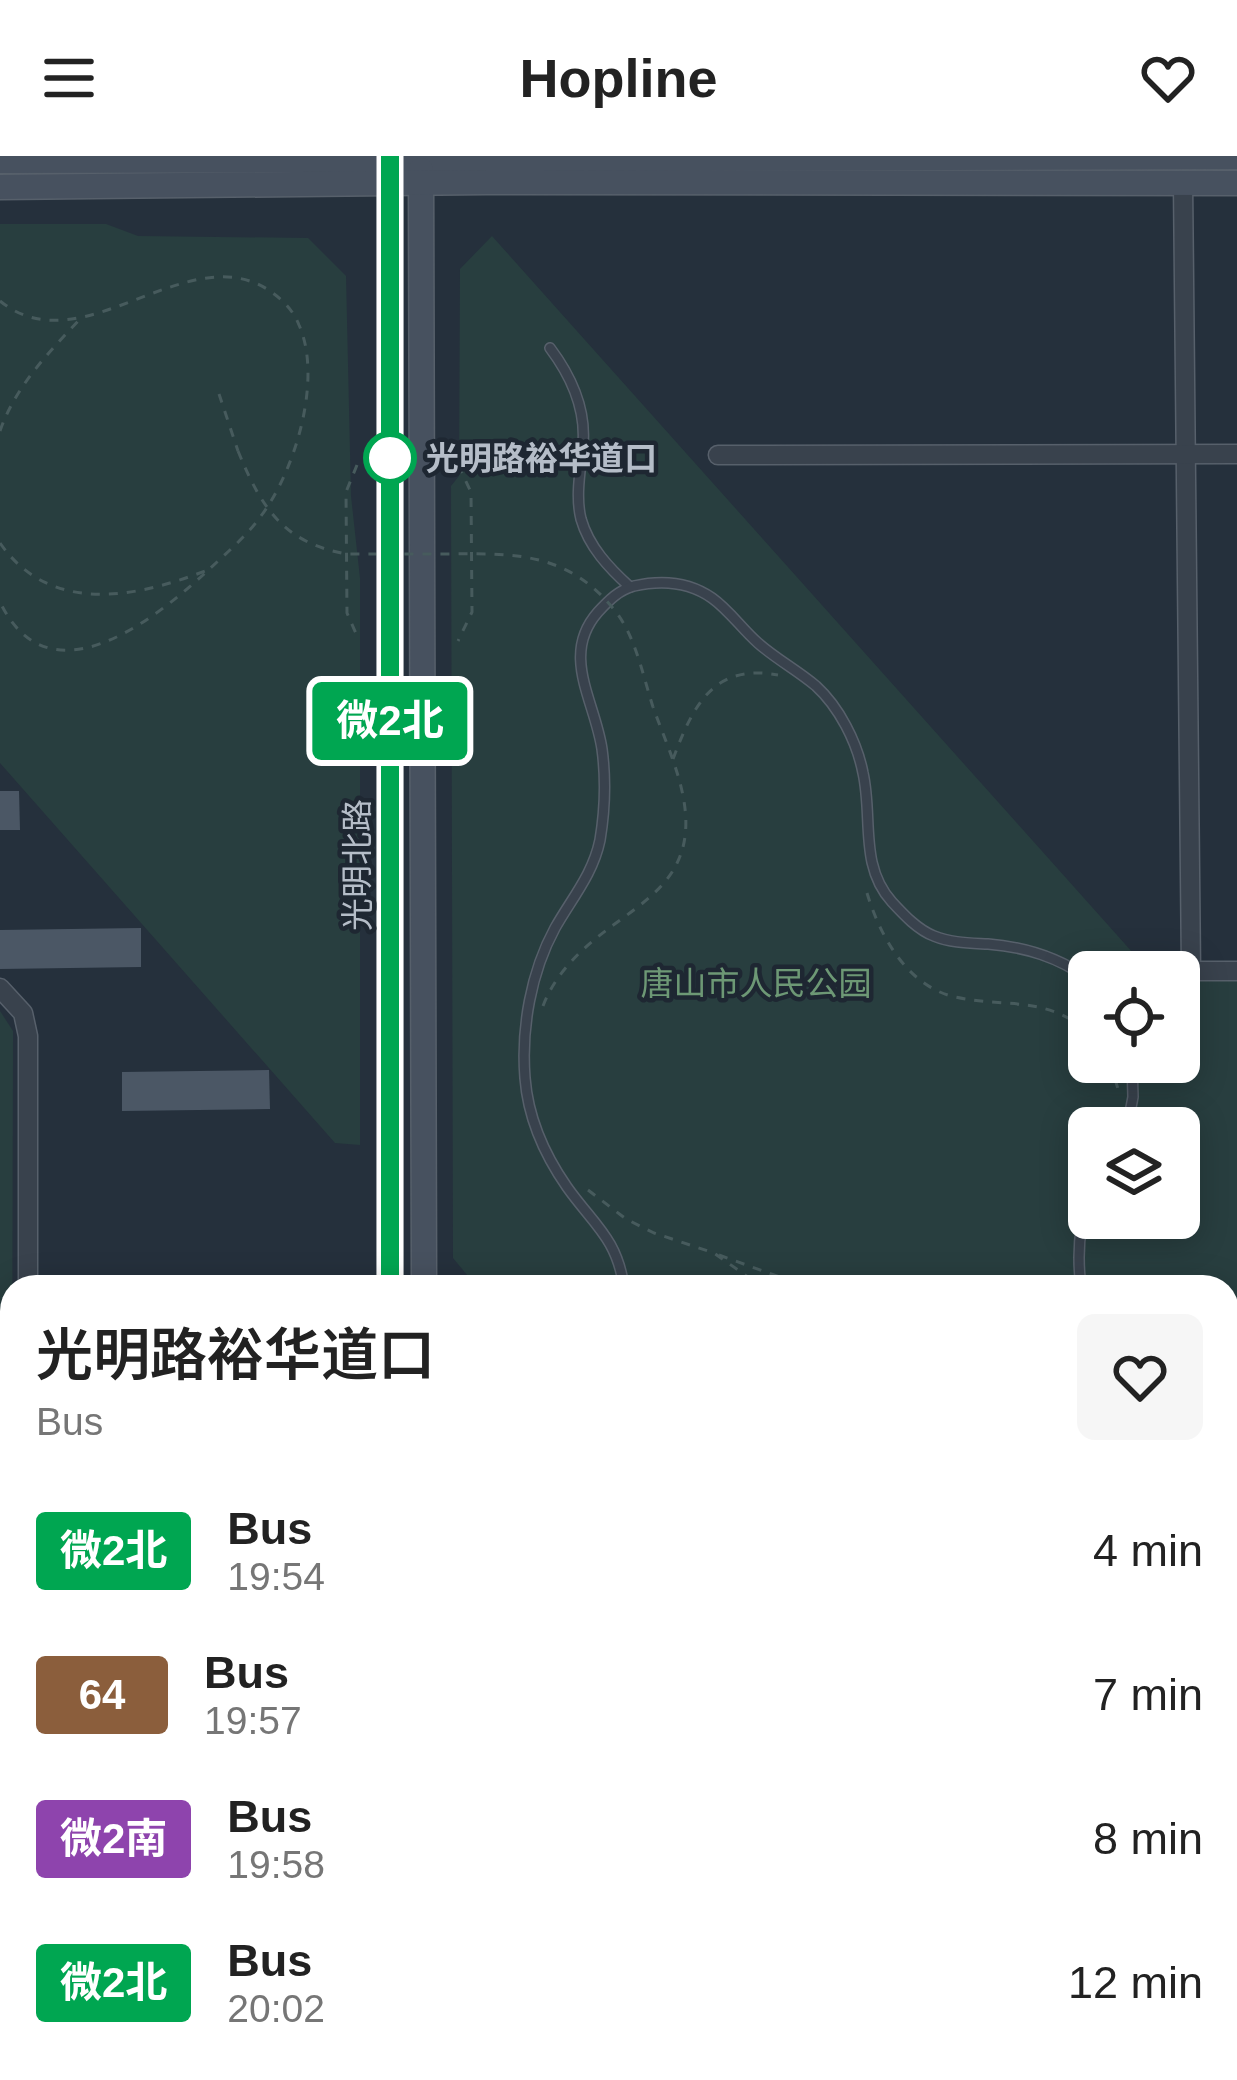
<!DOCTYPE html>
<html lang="en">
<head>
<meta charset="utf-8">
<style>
  body { margin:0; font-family:Helvetica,"Noto Sans SC",sans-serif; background:#f6f6f6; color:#222; height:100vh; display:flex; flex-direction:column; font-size:45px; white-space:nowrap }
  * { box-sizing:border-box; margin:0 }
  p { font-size:39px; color:#767676 }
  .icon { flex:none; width:66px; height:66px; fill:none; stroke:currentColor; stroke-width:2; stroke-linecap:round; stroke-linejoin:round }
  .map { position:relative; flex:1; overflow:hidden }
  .side { position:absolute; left:0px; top:1119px; width:1239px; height:807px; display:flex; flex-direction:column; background:#fff; border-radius:36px 36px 0 0; box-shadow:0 6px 30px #0003 }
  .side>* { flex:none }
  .badge { padding:0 24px; border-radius:9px; font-size:42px; line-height:78px }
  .buttons { position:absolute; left:1068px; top:795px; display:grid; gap:24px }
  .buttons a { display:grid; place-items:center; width:132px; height:132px; border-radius:18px; background:#fff; box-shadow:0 6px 30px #0003; font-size:60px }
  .map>.badge { position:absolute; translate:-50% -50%; box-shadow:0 0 0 6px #fff }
  .round { display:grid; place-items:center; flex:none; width:126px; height:126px; border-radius:18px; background:#f6f6f6 }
  .overview { display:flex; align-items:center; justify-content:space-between; height:204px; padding:0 36px }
  h1 { font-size:57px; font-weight:600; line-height:90px }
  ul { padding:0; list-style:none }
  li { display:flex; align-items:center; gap:36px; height:144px; padding:0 36px }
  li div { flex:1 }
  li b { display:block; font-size:45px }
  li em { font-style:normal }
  li .badge { min-width:132px; font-weight:700; text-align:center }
  header { display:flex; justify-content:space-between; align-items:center; height:156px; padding:0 36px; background:#fff; font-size:54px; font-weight:600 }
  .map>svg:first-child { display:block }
</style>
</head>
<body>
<header><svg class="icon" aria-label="menu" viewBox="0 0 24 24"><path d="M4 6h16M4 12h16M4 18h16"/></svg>Hopline<svg class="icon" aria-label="heart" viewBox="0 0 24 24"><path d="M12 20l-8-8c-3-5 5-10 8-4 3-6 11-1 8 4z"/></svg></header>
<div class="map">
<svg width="1237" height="1924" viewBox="0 0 1237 1924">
  <rect width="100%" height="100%" fill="#25303c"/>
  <g fill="#283e3f" fill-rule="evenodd">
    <path d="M0 68H106L138 80 308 82 346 120 351 340 360 422V989L335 987 0 607Z"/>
    <path d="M492 80 1150 816H1089V906H1179V817L1237 818V1516H1227V1131H477L453 1102 451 330 459 320 460 113ZM1089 972H1179V1062H1089Z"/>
    <path d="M0 855 13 875 12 1257 0 1265Z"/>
    <rect x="0" y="1315" width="12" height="210"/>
    <path d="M1227 1654H1237V1924H1070V1920L1065 1914H1227Z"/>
    <path d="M471 1914H938L945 1924H458V1916Z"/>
  </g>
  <g fill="#4b5765">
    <path d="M0 635H19L20 674H0Z"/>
    <path d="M141 772V811L0 813V774Z"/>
    <path d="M269 914 270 953 122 955V916Z"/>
  </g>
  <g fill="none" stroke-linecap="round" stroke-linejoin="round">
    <g stroke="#57606b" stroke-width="12">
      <g id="service">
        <path d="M550 192C571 220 586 252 583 288 581 312 575 339 581 363 589 391 609 412 630 431"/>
        <path d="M1127 972 1133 941 1132 906"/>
        <path d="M624 1131C617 1082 593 1068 567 1031 544 998 528 961 525 922 521 872 531 816 555 772 572 742 593 718 600 684 605 654 606 623 602 593 595 545 560 499 598 456 609 444 619 434 634 430 661 424 689 426 712 442 729 454 742 473 758 487 776 503 797 514 816 530 839 551 857 586 863 617 873 661 859 710 892 746 904 759 918 774 934 780 951 787 970 787 988 788 1026 791 1058 801 1089 823"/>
        <path d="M1081 1131C1077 1100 1078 1072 1089 1042"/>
        <path d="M1227 1401 1237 1407"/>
      </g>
    </g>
    <g stroke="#57606b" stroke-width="21">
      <g id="minor">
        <path d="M1183 27 1191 815H1237"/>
        <path d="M718 299 1237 298"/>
        <path d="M0 832 23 857 28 880V1131"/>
        <path d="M0 1288H12"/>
        <path d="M0 1301H12"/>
      </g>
    </g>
    <g stroke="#57606b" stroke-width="24">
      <path id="tertiary" d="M688 1924V1914"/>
    </g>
    <g stroke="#57606b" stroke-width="27">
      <g id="secondary">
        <path d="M0 5 1237 1"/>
        <path d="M421 14 424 1131"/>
        <path d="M0 31 486 26 1237 27"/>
        <path d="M390 1131V14"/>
        <path d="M394 1914V1924"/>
        <path d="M426 1914V1924"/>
      </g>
    </g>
    <g stroke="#424b56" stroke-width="30">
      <g id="primary">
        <path d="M1227 1567H1237"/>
        <path d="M0 1570H12"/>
        <path d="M1227 1605H1237"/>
        <path d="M0 1611 12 1610"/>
      </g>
    </g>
    <g stroke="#475b5d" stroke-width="3" stroke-dasharray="9 9" stroke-linecap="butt">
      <path d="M0 145C82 212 187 79 270 135 283 144 293 154 299 169 323 223 295 315 261 360 245 382 223 400 203 419 150 467 48 546 0 446"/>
      <path d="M219 238 238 295"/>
      <path d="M0 275C15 231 49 196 80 163"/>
      <path d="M357 309 346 336 347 457 358 482"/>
      <path d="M458 309 471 336 472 456 458 485"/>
      <path d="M0 387C50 459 135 442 205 415"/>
      <path d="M673 603C693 550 713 507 778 519"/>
      <path d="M867 737C880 780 907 830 955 841 1005 852 1047 839 1089 877"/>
      <path d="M543 850C555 818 581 793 608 773 632 755 661 737 675 711 703 661 670 599 653 551"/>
      <path d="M1110 906 1118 933"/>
      <path d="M588 1034 626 1063 654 1077 714 1097 762 1131"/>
      <path d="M719 1099 807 1131"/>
      <path d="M1227 1538H1237"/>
      <path d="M0 1543H12"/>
      <path d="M1227 1635H1237"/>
      <path d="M0 1641H12"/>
      <path d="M1227 1792H1237"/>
    </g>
    <use href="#service" stroke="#39424d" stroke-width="9"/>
    <use href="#minor" stroke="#39424d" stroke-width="18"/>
    <use href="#tertiary" stroke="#39424d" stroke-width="21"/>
    <use href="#secondary" stroke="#47515f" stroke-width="24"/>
    <use href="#primary" stroke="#57616d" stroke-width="27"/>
    <path stroke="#475b5d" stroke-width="3" stroke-dasharray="9 9" stroke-linecap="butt" d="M238 295C261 351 283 387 347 398 381 398 415 398 449 398 517 397 570 397 616 456 636 482 643 520 653 551"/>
  </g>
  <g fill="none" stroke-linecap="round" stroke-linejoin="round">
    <g stroke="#fff" stroke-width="27">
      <path id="line" d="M390 1131V0"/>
    </g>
    <use href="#line" stroke="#00a651" stroke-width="18"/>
  </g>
  <circle fill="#fff" stroke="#00a651" stroke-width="6" cx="390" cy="302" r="24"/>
  <g text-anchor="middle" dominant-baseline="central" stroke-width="9" stroke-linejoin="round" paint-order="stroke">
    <g font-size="33" font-weight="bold" fill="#b5bdc8" stroke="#1e2732" text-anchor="start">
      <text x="426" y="302">光明路裕华道口</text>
    </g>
    <g font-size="33" fill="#b5bdc8" stroke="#1e2732">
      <text transform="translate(357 709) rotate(-90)">光明北路</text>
    </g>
    <g font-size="33" fill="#6d9875" stroke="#1e2732">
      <text x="756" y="827">唐山市人民公园</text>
    </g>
  </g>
</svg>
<div class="buttons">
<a><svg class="icon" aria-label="locate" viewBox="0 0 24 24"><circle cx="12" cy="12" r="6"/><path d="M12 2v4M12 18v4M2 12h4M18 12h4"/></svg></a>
<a><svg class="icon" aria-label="layers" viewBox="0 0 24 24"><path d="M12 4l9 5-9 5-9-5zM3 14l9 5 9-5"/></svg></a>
</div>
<b class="badge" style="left:390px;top:565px;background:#00a651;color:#fff">微2北</b>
<section class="side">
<div class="overview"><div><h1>光明路裕华道口</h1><p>Bus</p></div><a class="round"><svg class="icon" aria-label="heart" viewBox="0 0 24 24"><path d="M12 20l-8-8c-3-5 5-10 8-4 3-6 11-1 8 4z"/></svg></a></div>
<ul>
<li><span class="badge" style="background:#00a651;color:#fff">微2北</span><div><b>Bus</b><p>19:54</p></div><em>4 min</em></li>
<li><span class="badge" style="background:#8b5e3c;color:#fff">64</span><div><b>Bus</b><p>19:57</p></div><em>7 min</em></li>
<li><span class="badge" style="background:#8e44ad;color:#fff">微2南</span><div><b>Bus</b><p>19:58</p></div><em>8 min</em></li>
<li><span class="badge" style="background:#00a651;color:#fff">微2北</span><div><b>Bus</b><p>20:02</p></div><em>12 min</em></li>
</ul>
</section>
</div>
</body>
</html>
